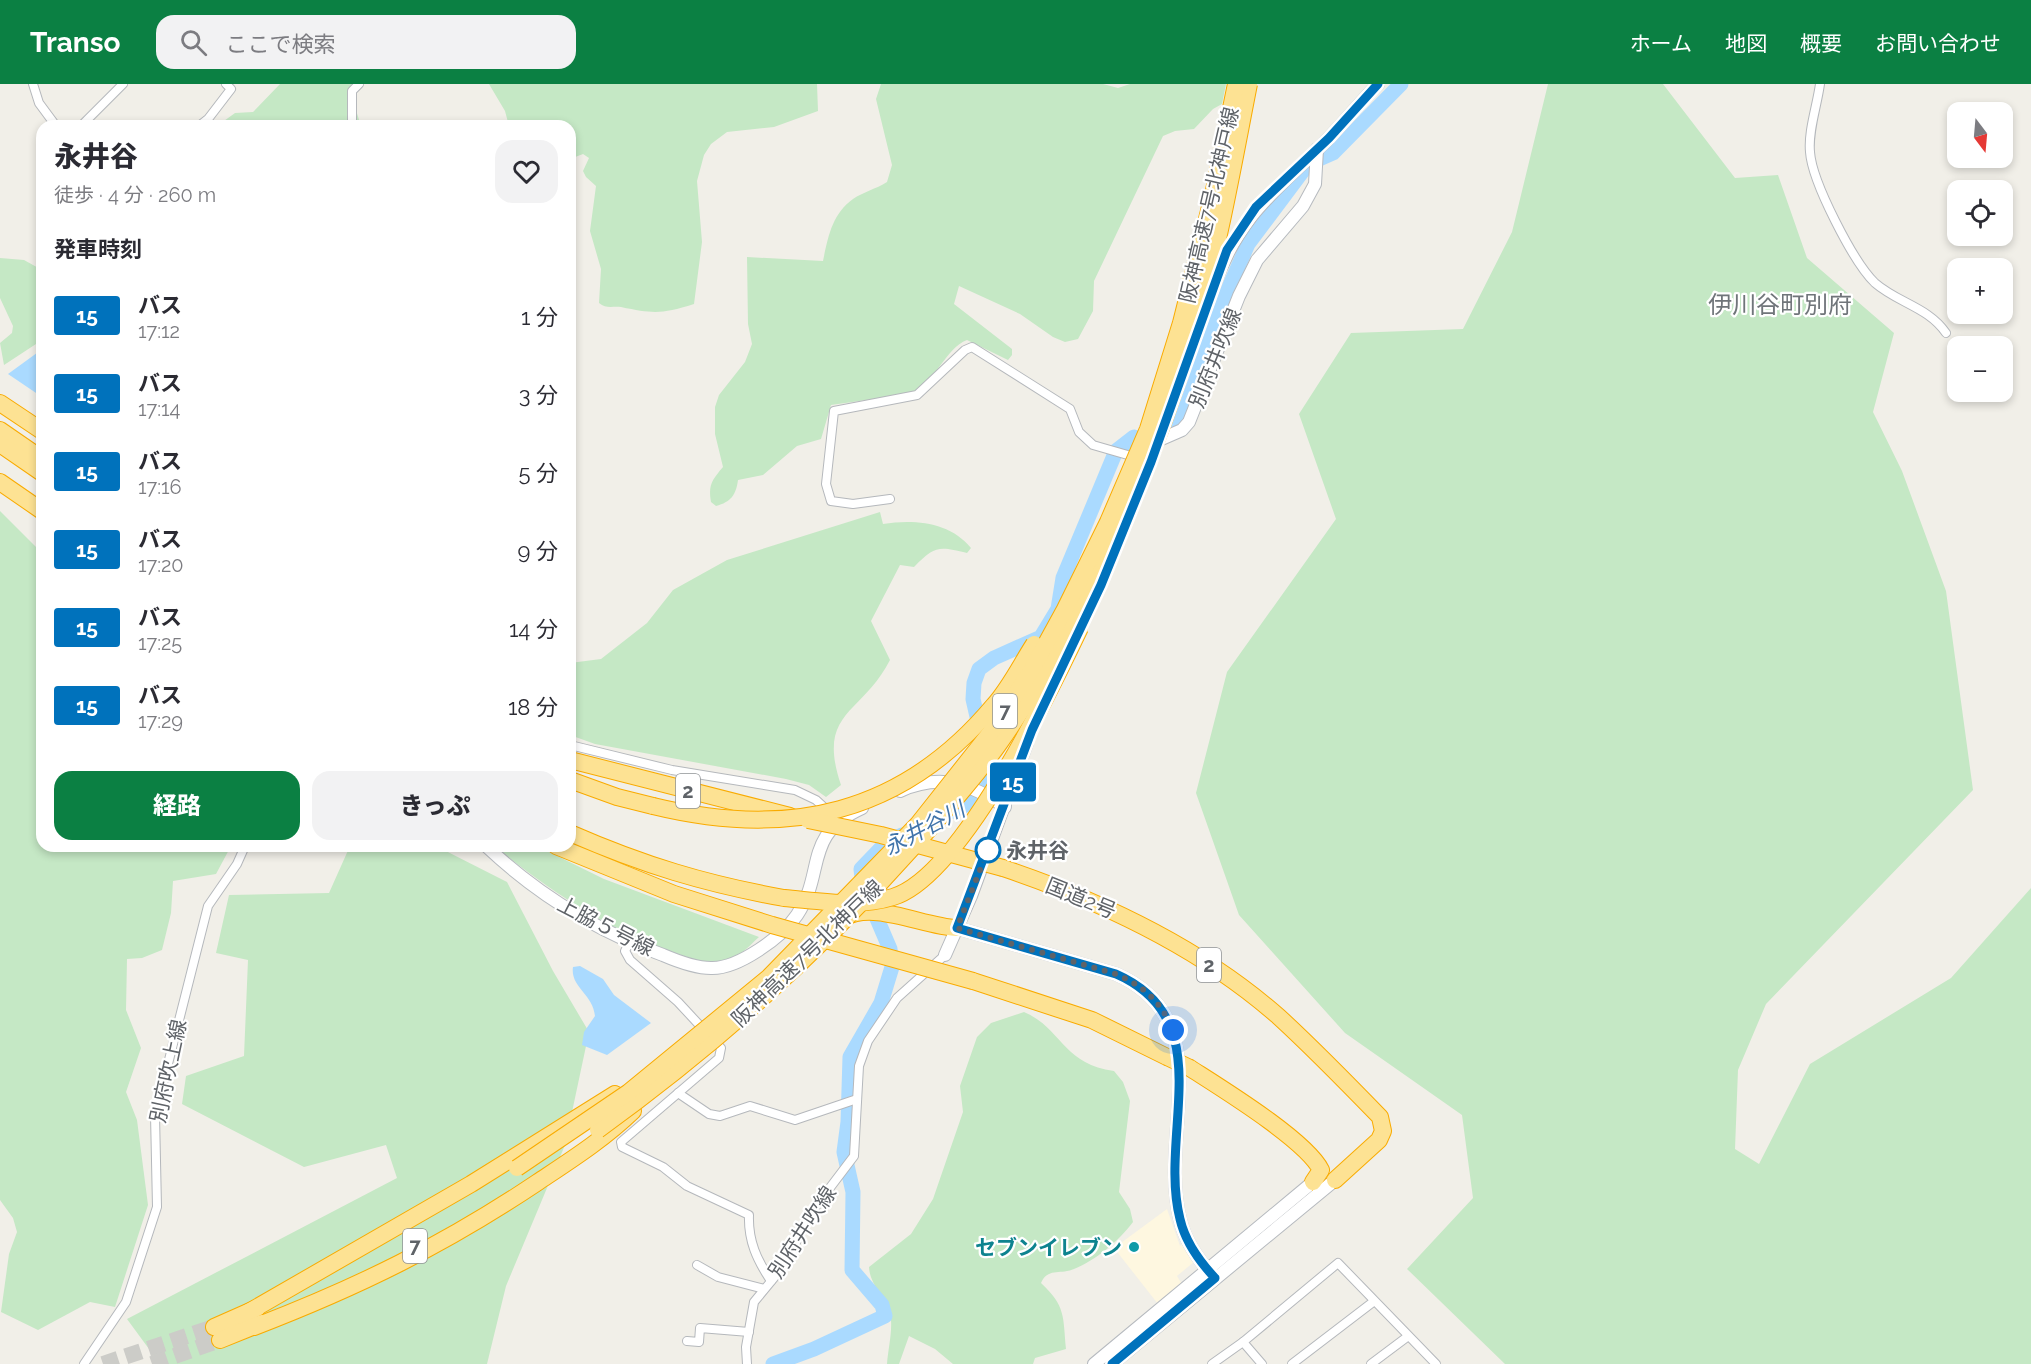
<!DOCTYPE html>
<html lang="ja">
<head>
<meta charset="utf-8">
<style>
  body { margin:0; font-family:Raleway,"Noto Sans JP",sans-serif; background:#f2f2f3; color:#2b2b33; height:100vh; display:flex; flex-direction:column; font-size:22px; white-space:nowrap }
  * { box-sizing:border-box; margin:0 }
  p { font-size:20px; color:#7c7c81 }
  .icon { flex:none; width:33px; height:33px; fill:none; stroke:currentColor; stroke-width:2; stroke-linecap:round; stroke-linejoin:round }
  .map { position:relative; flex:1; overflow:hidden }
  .panel { position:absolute; left:36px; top:36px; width:540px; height:732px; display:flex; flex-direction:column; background:#fff; border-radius:18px; box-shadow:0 3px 9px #0003 }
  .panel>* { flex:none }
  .badge { padding:0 12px; border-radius:4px; font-size:21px; line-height:39px }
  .needle { width:39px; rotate:164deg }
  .controls { position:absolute; left:1947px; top:18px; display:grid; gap:12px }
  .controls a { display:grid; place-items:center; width:66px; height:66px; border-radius:12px; background:#fff; box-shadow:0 3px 9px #0003; font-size:30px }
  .you { position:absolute; width:30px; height:30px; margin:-15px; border:4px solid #fff; border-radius:50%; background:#1a73e8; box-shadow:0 0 0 9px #1a73e833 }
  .map>.badge { position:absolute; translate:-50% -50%; box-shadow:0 0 0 3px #fff }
  h2 { padding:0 18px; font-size:22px; line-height:54px }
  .round { display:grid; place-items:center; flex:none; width:63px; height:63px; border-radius:18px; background:#f2f2f3 }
  .headline { display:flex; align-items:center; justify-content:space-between; height:102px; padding:0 18px }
  h1 { font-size:28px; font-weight:800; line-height:45px }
  .primary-button { display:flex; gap:12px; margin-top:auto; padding:12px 18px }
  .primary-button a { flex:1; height:69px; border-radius:18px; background:#0b8043; color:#fff; font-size:24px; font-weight:800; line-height:69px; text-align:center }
  .primary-button a+a { background:#f2f2f3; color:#2b2b33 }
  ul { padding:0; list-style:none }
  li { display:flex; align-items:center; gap:18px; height:78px; padding:0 18px }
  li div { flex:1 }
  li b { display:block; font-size:22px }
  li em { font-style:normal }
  li .badge { min-width:66px; font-weight:700; text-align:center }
  header { display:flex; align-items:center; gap:36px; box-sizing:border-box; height:84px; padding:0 30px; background:#0b8043; color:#fff }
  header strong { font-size:28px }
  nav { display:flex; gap:33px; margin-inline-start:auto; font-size:21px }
  .search { width:420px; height:54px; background:#f2f2f3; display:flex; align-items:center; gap:15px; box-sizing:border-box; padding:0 21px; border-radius:18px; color:#7c7c81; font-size:22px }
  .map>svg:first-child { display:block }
</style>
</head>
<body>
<header>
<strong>Transo</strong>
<div class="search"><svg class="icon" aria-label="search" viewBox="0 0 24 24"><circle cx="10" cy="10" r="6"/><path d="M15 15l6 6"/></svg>ここで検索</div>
<nav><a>ホーム</a><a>地図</a><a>概要</a><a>お問い合わせ</a></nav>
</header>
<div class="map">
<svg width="2031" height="1280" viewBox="0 0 2031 1280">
  <rect width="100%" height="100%" fill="#f1efe8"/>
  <path fill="#fef7e0" d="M1167 1125 1180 1162 1184 1158 1194 1178 1177 1192 1182 1200 1158 1220 1114 1164Z"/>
  <g fill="#c5e8c5">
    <path d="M280 0H352L349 4 361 42H217L235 29 253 28Z"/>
    <path d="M489 0H817L818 27 774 43 727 48 711 60 704 71 697 97 702 158 694 220C662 230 654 230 621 223 612 222 606 225 599 219L601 185 590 147 596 102 586 93 583 87 589 74 583 70 570 75V42H509L505 27Z"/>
    <path d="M881 0H1103L1118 4 1130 0H1226L1222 20 1213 25 1194 45 1175 47 1163 52 1094 197 1093 227 1078 255 1065 258 1053 253 1020 230 959 202 954 220 1012 265V271L1008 276 967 256C945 264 937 298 909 310L831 321 821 355 797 362 763 391 738 396C736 411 731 418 716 422L711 418C708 401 712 396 723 383L715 350V323L719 311 745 278 752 260 748 240 747 173 823 177C828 153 832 130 853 115 863 108 876 105 887 98L892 81 876 15Z"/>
    <path d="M1548 0H1663L1735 94 1778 91 1807 174 1894 249 1873 328 1902 387 1946 507 1973 706 1766 920 1738 986 1735 1065 1759 1080 1810 980 1951 894 2031 804V1280H1505L1407 1185 1473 1114 1462 1031 1345 949 1239 831 1196 709 1227 588 1336 435 1299 330 1351 249 1463 245 1512 148Z"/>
    <path d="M0 174 24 176 42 186V267L36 260 4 281 0 259 12 249 13 242 0 214Z"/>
    <path d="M0 427 42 469V762H231L216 790 173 797 171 829 162 866 142 874 127 875 126 926 141 964 126 1008 137 1036 148 1121 115 1223 90 1218 38 1246 1 1228 9 1170 17 1148 13 1134 0 1116Z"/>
    <path d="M880 428 883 440C914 435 950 438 971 464L967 469C938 462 935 462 914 483L900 481 871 537 890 576C862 631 816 627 841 701L826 713 809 701 786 695 595 660 570 651V579L601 575 647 539 673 506 727 476Z"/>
    <path d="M350 762H436L507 798 553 887 589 948 565 1061 506 1202 487 1280H160L127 1235 397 1094 386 1061 304 1083 182 1020 186 992 244 972 248 876 216 869 229 811 329 809Z"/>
    <path d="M494 762H537L604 795 759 853C747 864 738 875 721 878 704 881 688 873 672 868 606 845 549 806 494 762Z"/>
    <path d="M1024 928C1062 944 1062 980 1114 987L1123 998 1130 1017 1119 1108 1130 1125 1133 1138C1119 1157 1096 1176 1074 1185 1061 1191 1048 1183 1041 1199 1066 1222 1063 1233 1066 1265L1035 1274 1033 1280H953L935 1265 909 1252 899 1280H887C888 1266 892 1250 891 1236 889 1216 870 1203 869 1183L911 1150 933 1115 963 1028 960 1002 977 953 991 939Z"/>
  </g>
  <g fill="#aadaff">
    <path d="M41 266 42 267V313L8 290Z"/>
    <path d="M580 882 603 895 614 911 651 939 607 971 582 961 584 948 595 932C593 910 570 903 573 883Z"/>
  </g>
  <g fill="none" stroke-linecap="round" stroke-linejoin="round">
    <g stroke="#aadaff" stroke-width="15">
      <path d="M1170 342 1179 339 1227 208 1248 160 1308 80 1333 69 1401 0"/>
      <path d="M939 733 977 716 991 694 973 615 974 599 979 585 994 574 1041 553 1058 525 1063 494 1116 367 1134 353"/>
      <path d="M773 1280 814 1265 885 1232 882 1221 852 1186 853 1108 844 1068 848 1038 850 973 881 919 892 883 890 865 863 802 861 785 886 759 902 751"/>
    </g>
    <g stroke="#ccccc8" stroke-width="16" stroke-dasharray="16 8" stroke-linecap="butt">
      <path d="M103 1280 214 1243"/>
      <path d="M152 1280 220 1256"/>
    </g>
    <g stroke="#b5b8bc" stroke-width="10">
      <g id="street">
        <path d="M33 0 39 19 56 42"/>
        <path d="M1820 0C1817 22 1808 47 1810 68 1812 98 1854 179 1875 199 1898 219 1928 223 1946 249"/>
        <path d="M81 42 123 0"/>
        <path d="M199 42 208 35 231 5 226 0"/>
        <path d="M352 42V7L359 0"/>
        <path d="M890 415 853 420 831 417 826 400 834 327 917 311 965 266 972 263 1070 325 1079 348 1093 361 1138 374"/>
        <path d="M570 661 672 686 795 706 816 716 828 727"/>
        <path d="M629 859 625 867 630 876 678 918 704 946"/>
        <path d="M712 955 721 964 719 974 621 1058 622 1063 663 1083 687 1102 749 1131C748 1157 757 1176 771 1197"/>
        <path d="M678 1009 709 1030 720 1032 750 1022 795 1036 857 1015"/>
        <path d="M697 1181 718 1193 764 1205"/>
        <path d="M687 1257 699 1258 700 1244 749 1248"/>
        <path d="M1243 1258 1262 1280"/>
        <path d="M84 1280 126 1218 157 1123 155 1031 208 822 237 780 245 762"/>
        <path d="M747 1280 746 1263 754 1218 787 1178 807 1134 854 1072 859 982 868 957 897 914 945 871"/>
        <path d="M1212 1280 1243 1258 1338 1179 1436 1280"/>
        <path d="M1292 1280 1373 1218"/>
        <path d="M1371 1280 1407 1253"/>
      </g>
    </g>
    <g stroke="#b6babf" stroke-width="14">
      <g id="secondary">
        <path d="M1214 202C1239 130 1277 106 1328 55 1345 37 1361 18 1378 0"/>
        <path d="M1159 356 1182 346 1189 338 1239 212 1257 176 1303 122 1315 100 1317 65"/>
        <path d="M900 707C940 689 970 699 1005 723"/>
        <path d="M486 762C537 810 597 847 663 871 677 877 695 884 711 884 738 885 782 853 797 831 826 788 802 751 862 724"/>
        <path d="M957 844 1116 890C1221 936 1158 1049 1180 1135 1185 1157 1199 1177 1215 1194"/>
        <path d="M945 871 971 812 1027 659"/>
        <path d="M1094 1280 1313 1098"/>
        <path d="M1112 1280 1335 1096"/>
      </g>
    </g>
    <g stroke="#f9ab00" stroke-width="18">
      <g id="highway">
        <path d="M0 319 42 347"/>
        <path d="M0 346 42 375"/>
        <path d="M0 360 42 389"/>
        <path d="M0 398 42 427"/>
        <path d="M570 676 790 732"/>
        <path d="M570 696 617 713 653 722"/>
        <path d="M570 749C643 781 706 800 784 814"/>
        <path d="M556 762 674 810 772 841"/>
        <path d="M1003 784C1101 817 1200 863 1279 933 1314 965 1347 999 1380 1033L1383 1047 1379 1056 1335 1096"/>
        <path d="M844 834C873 816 924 843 957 844"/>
        <path d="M973 897 1092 936 1167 973"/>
        <path d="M1190 984C1221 1004 1306 1056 1321 1086L1313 1098"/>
        <path d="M247 1229 471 1100 615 1010"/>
        <path d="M214 1243 257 1224"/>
        <path d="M254 1243C358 1203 444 1161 538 1098 571 1076 604 1055 633 1027"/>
        <path d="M220 1256 262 1239"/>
      </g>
    </g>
    <use href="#street" stroke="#fff" stroke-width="8"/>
    <use href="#secondary" stroke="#fff" stroke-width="12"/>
    <use href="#highway" stroke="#fde293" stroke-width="16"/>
    <g stroke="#f9ab00" stroke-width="18" stroke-linecap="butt">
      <g id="highway-bridge">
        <path d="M653 722C788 755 902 731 994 621 1010 603 1021 580 1034 560"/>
        <path d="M808 736 881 751 1003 784"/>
        <path d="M784 814C820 817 858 824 893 813 961 792 1049 609 1080 544"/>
        <path d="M772 841 973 897"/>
        <path d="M1167 973 1190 984"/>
        <path d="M598 1046C714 962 820 868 915 761 945 727 975 694 1001 657 1087 533 1151 388 1195 243 1219 164 1233 81 1249 0"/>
        <path d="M517 1084 629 1008 768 894 918 740 990 649 1031 587 1065 525 1108 438 1148 345 1181 239 1213 111 1236 0"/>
      </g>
    </g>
    <use href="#highway-bridge" stroke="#fde293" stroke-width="16"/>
  </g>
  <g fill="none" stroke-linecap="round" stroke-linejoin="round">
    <g stroke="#fff" stroke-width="14">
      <path id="line" d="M1112 1280 1215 1194C1199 1177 1185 1157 1180 1135 1158 1049 1221 936 1116 890L957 844 1032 646 1101 501 1151 378 1227 166 1256 123 1329 54 1378 0"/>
    </g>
    <use href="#line" stroke="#0072bc" stroke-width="9"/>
    <path stroke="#5f6368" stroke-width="6" stroke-dasharray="0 10.8" d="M988 766 957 844 1116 890C1144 902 1161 918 1173 946"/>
  </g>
  <circle fill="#fff" stroke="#0072bc" stroke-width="3" cx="988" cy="766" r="12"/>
  <circle fill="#0f9aa8" stroke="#fff" stroke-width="2" cx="1134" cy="1163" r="6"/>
  <g text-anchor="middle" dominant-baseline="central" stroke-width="4.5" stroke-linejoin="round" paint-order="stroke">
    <g fill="#fff" stroke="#8f9295" stroke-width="1.5">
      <rect x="993" y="610" width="24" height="34" rx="4.5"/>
      <rect x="676" y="690" width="24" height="34" rx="4.5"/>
      <rect x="1197" y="864" width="24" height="34" rx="4.5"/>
      <rect x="403" y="1145" width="24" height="34" rx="4.5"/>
    </g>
    <g font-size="20" font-weight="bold" fill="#5f6368">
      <text x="1005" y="627">7</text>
      <text x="688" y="707">2</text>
      <text x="1209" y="881">2</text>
      <text x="415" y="1162">7</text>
    </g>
    <g font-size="21" fill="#5f6368" stroke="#fff">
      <text transform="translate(1209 121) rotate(-77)">阪神高速7号北神戸線</text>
      <text transform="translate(1215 274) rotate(-68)">別府井吹線</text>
      <text transform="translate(1081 814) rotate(22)">国道2号</text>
      <text transform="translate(606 842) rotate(27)">上脇５号線</text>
      <text transform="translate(807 869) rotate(-44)">阪神高速7号北神戸線</text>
      <text transform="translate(168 987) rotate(-78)">別府吹上線</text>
      <text transform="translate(802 1148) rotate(-57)">別府井吹線</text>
    </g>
    <g font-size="21" font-weight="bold" fill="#5f6368" stroke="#fff" text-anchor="start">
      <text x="1006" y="766">永井谷</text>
    </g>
    <g font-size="21" font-weight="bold" fill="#0d838f" stroke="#fff" text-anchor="end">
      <text x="1122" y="1163">セブンイレブン</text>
    </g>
    <g font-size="22" font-style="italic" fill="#4174aa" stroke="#fff">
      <text transform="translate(924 744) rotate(-28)">永井谷川</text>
    </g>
    <g font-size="24" fill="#70757a" stroke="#fff">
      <text x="1780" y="220">伊川谷町別府</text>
    </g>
  </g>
</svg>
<div class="controls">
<a><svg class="needle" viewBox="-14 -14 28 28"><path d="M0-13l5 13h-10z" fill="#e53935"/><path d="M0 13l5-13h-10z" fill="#7c7c81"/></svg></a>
<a><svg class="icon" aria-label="locate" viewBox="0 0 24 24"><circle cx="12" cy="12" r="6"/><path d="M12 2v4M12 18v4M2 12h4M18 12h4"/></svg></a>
<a>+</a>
<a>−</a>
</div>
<div class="you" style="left:1173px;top:946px"></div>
<b class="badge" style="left:1013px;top:698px;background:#0072bc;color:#fff">15</b>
<section class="panel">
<div class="headline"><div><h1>永井谷</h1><p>徒歩 · 4 分 · 260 m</p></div><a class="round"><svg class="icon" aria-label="heart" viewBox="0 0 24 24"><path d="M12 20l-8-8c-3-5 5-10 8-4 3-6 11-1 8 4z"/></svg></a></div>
<h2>発車時刻</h2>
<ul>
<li><span class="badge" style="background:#0072bc;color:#fff">15</span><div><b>バス</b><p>17:12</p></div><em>1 分</em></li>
<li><span class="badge" style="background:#0072bc;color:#fff">15</span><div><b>バス</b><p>17:14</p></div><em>3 分</em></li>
<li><span class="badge" style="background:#0072bc;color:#fff">15</span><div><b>バス</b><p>17:16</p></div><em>5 分</em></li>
<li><span class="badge" style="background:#0072bc;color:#fff">15</span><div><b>バス</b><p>17:20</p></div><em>9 分</em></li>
<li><span class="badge" style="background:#0072bc;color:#fff">15</span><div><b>バス</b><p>17:25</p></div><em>14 分</em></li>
<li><span class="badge" style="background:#0072bc;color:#fff">15</span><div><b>バス</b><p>17:29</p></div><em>18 分</em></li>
</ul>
<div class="primary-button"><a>経路</a><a>きっぷ</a></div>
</section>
</div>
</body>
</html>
